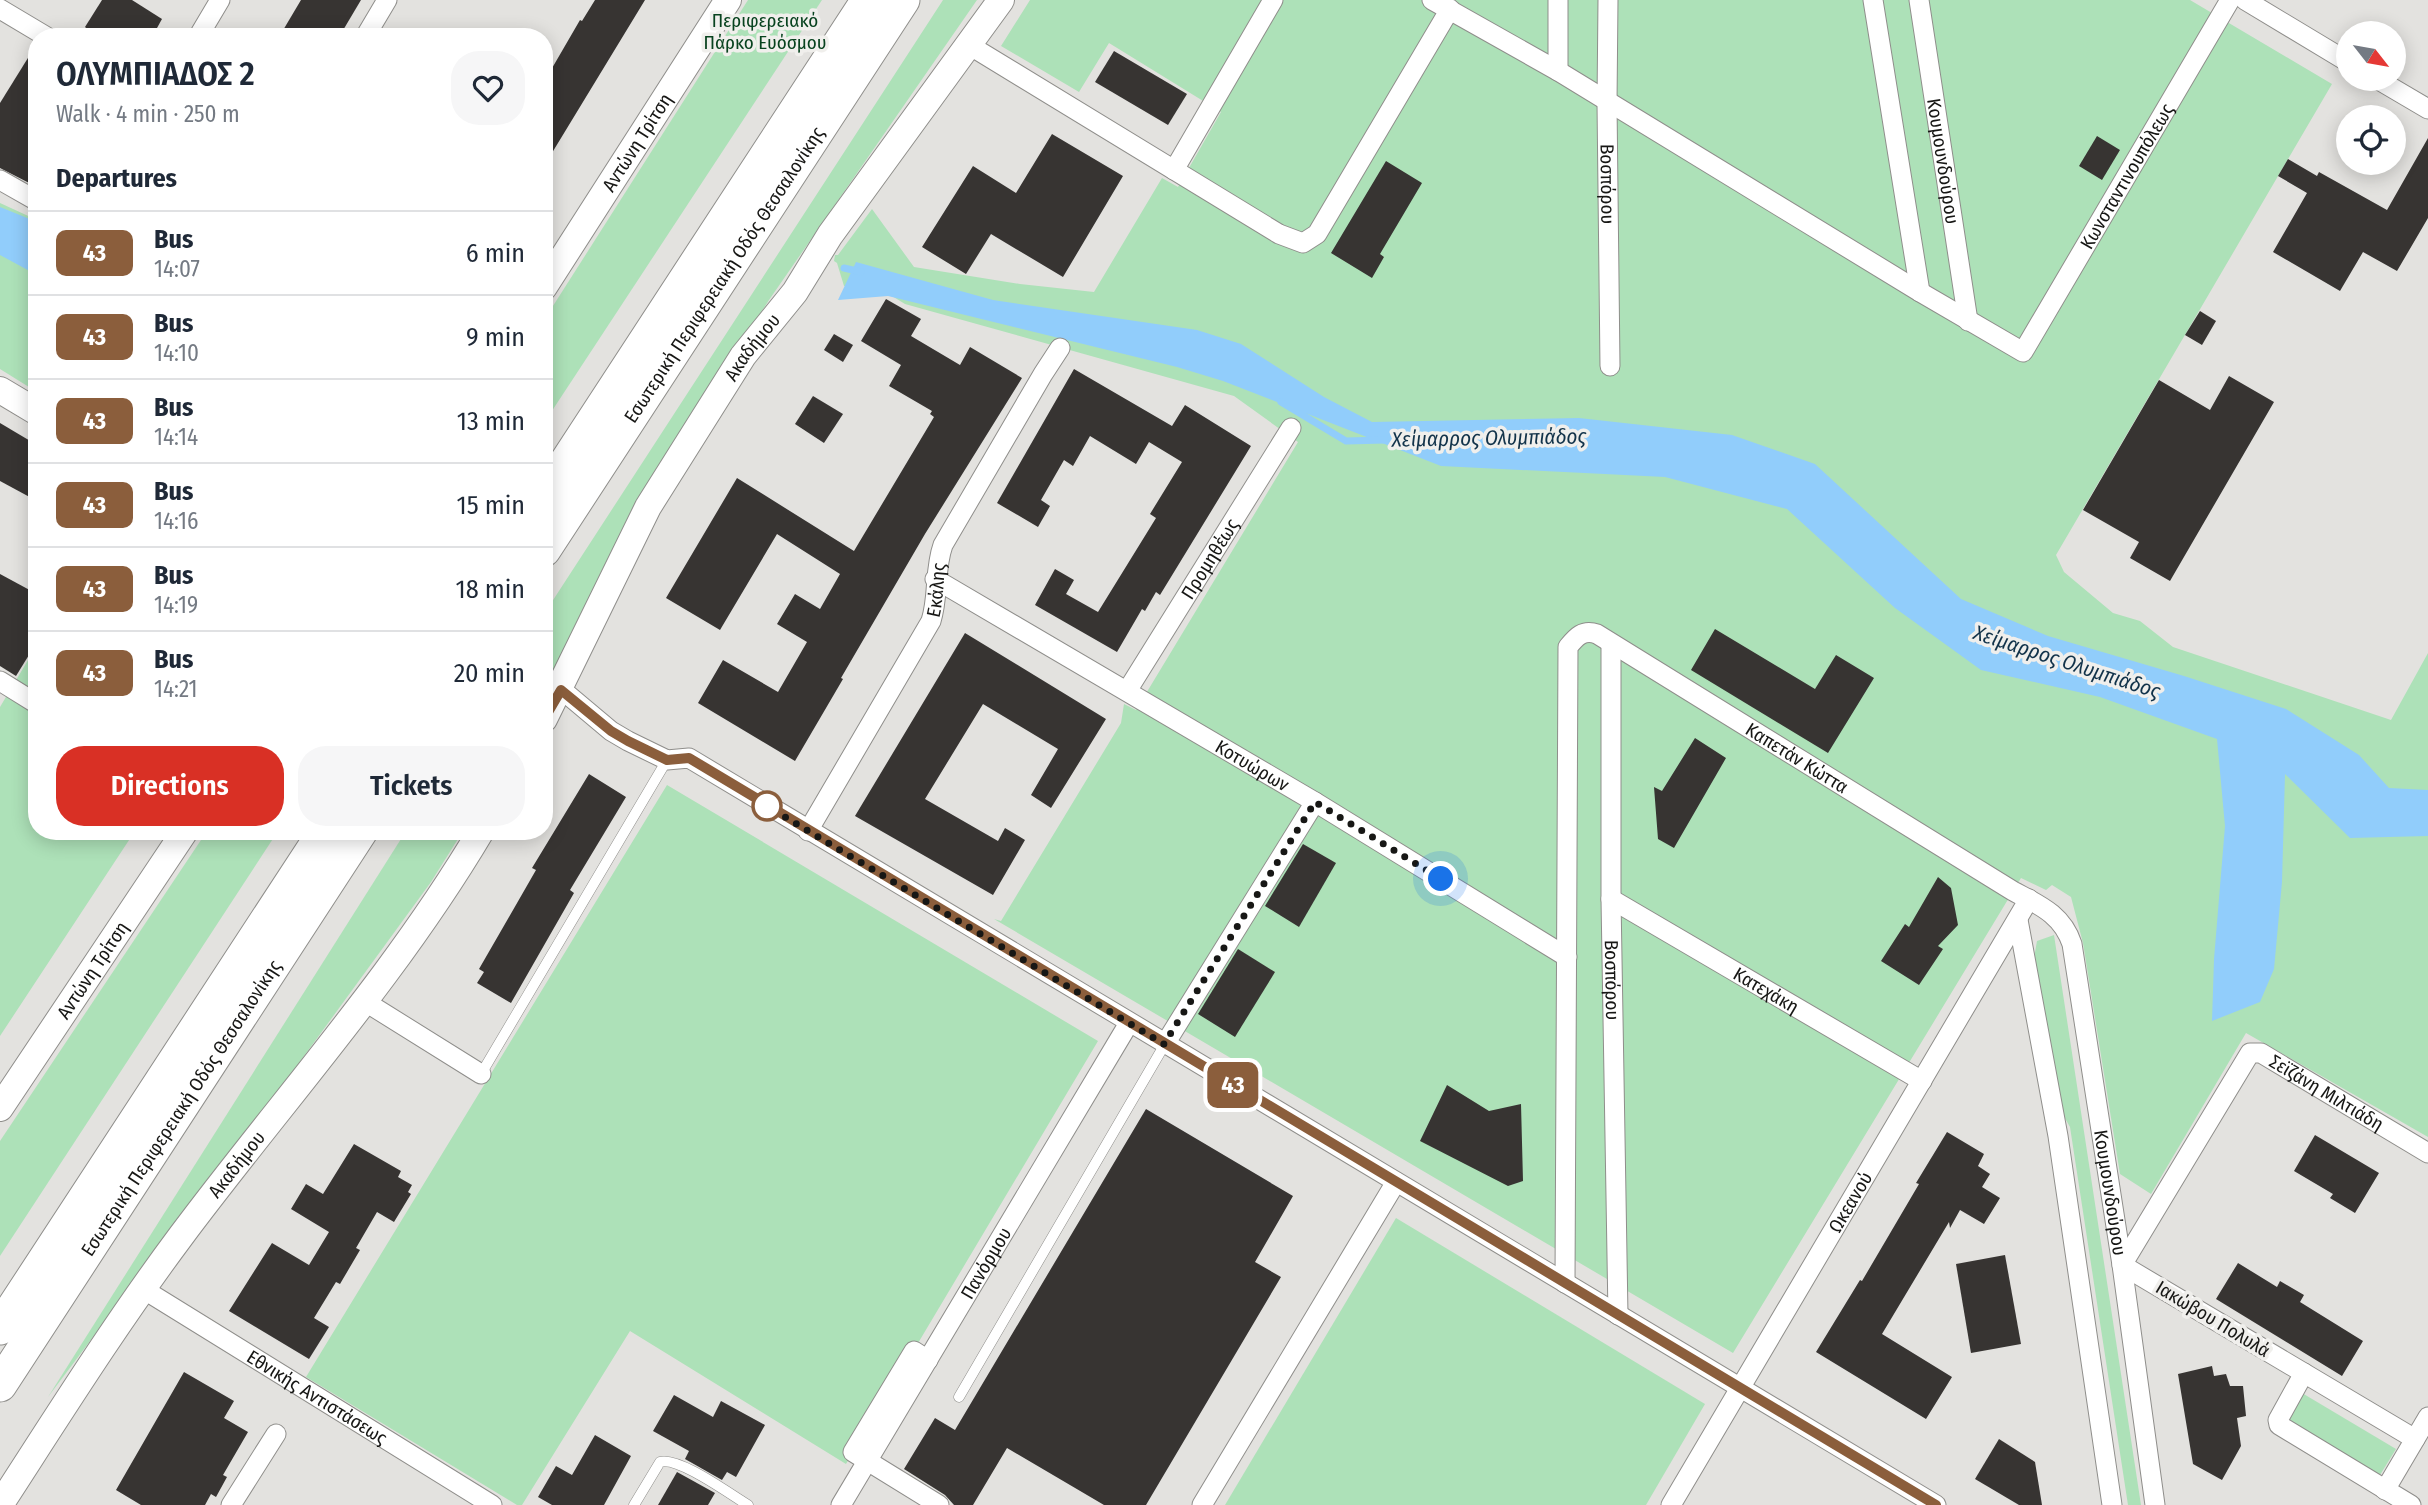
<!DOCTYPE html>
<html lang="en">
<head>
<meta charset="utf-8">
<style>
  body { margin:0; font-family:"Fira Sans Condensed",sans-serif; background:#f6f6f7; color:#1f2937; height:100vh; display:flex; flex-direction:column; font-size:26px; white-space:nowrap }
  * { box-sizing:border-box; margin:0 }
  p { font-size:23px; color:#747a83 }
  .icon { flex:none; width:38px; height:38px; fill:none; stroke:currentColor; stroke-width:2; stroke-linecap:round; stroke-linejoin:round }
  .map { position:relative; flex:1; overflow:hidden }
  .side { position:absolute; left:28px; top:28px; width:525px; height:812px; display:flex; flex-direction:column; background:#fff; border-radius:28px; box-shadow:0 4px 18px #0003 }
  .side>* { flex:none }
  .badge { padding:0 14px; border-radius:10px; font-size:24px; line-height:46px }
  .needle { width:46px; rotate:121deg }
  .tools { position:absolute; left:2336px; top:21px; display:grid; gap:14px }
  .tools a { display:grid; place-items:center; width:70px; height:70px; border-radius:50%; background:#fff; box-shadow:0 4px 18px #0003; font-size:35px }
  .you { position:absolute; width:35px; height:35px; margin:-18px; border:5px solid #fff; border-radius:50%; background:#1a73e8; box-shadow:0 0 0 10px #1a73e833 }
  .map>.badge { position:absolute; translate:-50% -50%; box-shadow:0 0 0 4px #fff }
  h2 { padding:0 28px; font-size:26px; line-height:63px }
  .round { display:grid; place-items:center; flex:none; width:74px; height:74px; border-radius:28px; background:#f6f6f7 }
  .headline { display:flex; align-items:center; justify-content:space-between; height:119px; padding:0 28px }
  h1 { font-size:33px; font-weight:600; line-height:52px }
  .button { display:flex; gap:14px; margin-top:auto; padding:14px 28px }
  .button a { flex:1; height:80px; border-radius:28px; background:#d93025; color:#fff; font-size:28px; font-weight:600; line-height:80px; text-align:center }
  .button a+a { background:#f6f6f7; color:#1f2937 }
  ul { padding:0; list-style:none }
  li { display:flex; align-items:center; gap:21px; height:84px; padding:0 28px; border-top:2px solid #e0e1e3 }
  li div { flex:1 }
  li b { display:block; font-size:26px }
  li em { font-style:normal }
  li .badge { min-width:77px; font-weight:700; text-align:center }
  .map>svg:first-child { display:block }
</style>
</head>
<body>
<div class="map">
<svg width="2428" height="1505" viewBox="0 0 2428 1505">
  <rect width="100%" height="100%" fill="#e3e2df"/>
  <g fill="#ade1b8">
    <path d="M748 0H822L544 423V320Z"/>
    <path d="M943 0H977L769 300 663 466 544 692V614Z"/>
    <path d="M1030 0H2190L2332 84 2056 555 2064 572 2113 613 2140 621 2173 647 2391 720 2428 653V1137L2246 1033 2151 1194 2120 1174 2083 943 2071 897 2052 885 2046 890 2021 878 1733 1353 994 919 1001 921 1121 723 1124 704 1136 710 1298 442 1234 396 905 304 892 296 844 286 837 263 834 261 835 255H838L872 209 914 267 1020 284 1094 292 1162 178 1178 187 1221 112 1109 43 1079 92 1001 46Z"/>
    <path d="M0 203 37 220V392L0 369Z"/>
    <path d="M37 645V831H135L0 1036V707Z"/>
    <path d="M667 785 1098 1041 846 1464 630 1331 522 1505H517L306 1377Z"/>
    <path d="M207 831H278L0 1256V1141Z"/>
    <path d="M406 831H463L431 882 299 1063 48 1397Z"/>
    <path d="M2054 935 2141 1505H2128L2070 1127 2062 1113 2034 958 2037 941Z"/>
    <path d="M1396 1218 1705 1404 1646 1505H1225Z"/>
    <path d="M2302 1393 2396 1449 2380 1475 2287 1419Z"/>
  </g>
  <g fill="#91cdfb">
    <path d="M0 207 37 222V275L0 255Z"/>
    <path d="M856 262 993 300 1197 330 1241 344 1324 397 1372 422 1579 418 1732 435 1815 464 1961 599 2048 636 2184 676 2286 709 2359 755 2389 788 2428 790V836L2350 838 2285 774 2282 882 2274 969 2260 1002 2212 1021 2214 959 2225 826 2217 739 2100 697 1981 670 1895 608 1787 509 1665 477 1441 466 1223 381 1177 367 888 296 838 300Z"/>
  </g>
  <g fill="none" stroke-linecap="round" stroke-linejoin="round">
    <g stroke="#91cdfb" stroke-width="7">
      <path d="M844 268 861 272"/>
      <path d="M1281 402 1346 441 1385 440"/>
    </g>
  </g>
  <g fill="#373432">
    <path d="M102 0H132L162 19 152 37H96L85 27Z"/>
    <path d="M301 0H361L339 37H279Z"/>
    <path d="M595 0H645L544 166V82L580 20 582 21Z"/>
    <path d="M36 45H37V187L0 168V103Z"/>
    <path d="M1114 51 1187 94 1168 125 1095 82Z"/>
    <path d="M1052 134 1123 176 1063 277 991 234 966 274 922 247 973 166 1016 193Z"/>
    <path d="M2097 136 2120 150 2102 180 2079 166Z"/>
    <path d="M2428 138V218L2397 271 2363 252 2340 291 2273 252 2307 193 2278 176 2288 159 2317 176 2319 172 2387 210Z"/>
    <path d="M1386 161 1422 183 1380 254 1384 257 1372 278 1331 253Z"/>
    <path d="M886 299 921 319 911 336 960 365 970 347 1022 378 925 534 841 678 843 679 795 761 698 703 723 660 778 692 807 642 777 624 795 594 820 609 840 574 777 534 720 630 666 598 737 478 854 551 934 417 930 414 932 411 889 386 901 365 861 341Z"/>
    <path d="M2200 311 2216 321 2202 345 2185 335Z"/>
    <path d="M834 334 853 345 843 362 824 350Z"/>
    <path d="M1074 369 1172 426 1185 405 1251 446 1160 595 1156 592 1145 611 1142 609 1117 652 1035 605 1055 569 1074 580 1066 594 1098 612 1156 518 1150 514 1182 462 1149 442 1136 464 1090 436 1073 466 1064 460 1041 500 1050 506 1038 527 997 503Z"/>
    <path d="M2229 376 2274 402 2170 581 2130 558 2139 542 2083 510 2159 380 2210 410Z"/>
    <path d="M813 396 843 414 824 443 795 424Z"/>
    <path d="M0 423 37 445V501L0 481Z"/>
    <path d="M0 574 37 594V642L16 676 0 666Z"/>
    <path d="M1715 629 1815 689 1836 655 1874 678 1828 753 1691 670Z"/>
    <path d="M965 633 1106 719 1051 808 1031 795 1058 749 983 704 925 799 998 841 1005 828 1025 840 993 895 855 816Z"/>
    <path d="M1695 738 1726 758 1674 848 1658 839 1654 787 1662 791Z"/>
    <path d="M589 774 626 797 570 890 574 893 511 1003 477 983 484 972 479 969 536 870 532 868Z"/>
    <path d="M1303 844 1336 863 1299 927 1265 906Z"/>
    <path d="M1938 877 1951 888 1958 925 1938 946 1943 949 1919 985 1881 961 1905 924 1909 927Z"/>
    <path d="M1238 949 1275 972 1235 1037 1198 1014Z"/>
    <path d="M1447 1085 1489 1111 1521 1104 1523 1181 1508 1186 1420 1141Z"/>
    <path d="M1146 1109 1293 1196 1255 1262 1281 1277 1146 1505H1104L1007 1448 973 1505H954L945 1495 904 1469 935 1418 955 1430Z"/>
    <path d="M1947 1132 1984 1154 1978 1166 1990 1174 1982 1187 2000 1198 1984 1224 1960 1210 1950 1228 1949 1222 1882 1334 1952 1377 1926 1419 1816 1352 1860 1280 1862 1281 1919 1184 1916 1183Z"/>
    <path d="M2315 1135 2379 1173 2355 1213 2330 1198 2333 1194 2294 1171Z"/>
    <path d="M354 1144 401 1171 398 1177 412 1185 408 1192 411 1194 394 1222 377 1212 356 1248 360 1250 340 1284 336 1282 314 1318 329 1327 309 1359 229 1311 272 1243 309 1265 329 1232 291 1209 306 1184 323 1194Z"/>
    <path d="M2005 1255 2021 1344 1971 1353 1956 1264Z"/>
    <path d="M2238 1263 2277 1287 2280 1281 2304 1295 2300 1302 2363 1341 2342 1376 2216 1299Z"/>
    <path d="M2212 1366 2214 1376 2226 1374 2230 1386H2243L2246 1416 2237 1418 2241 1446 2222 1480 2193 1464 2178 1374Z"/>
    <path d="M184 1372 234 1401 224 1418 248 1432 223 1475 227 1477 216 1497 211 1494 205 1505H141L116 1490Z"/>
    <path d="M674 1395 713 1417 721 1401 765 1425 736 1477 727 1472 722 1480 685 1459 689 1451 653 1431Z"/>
    <path d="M595 1435 631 1456 604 1505H552L538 1497 556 1466 572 1475Z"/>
    <path d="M1999 1439 2035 1462 2042 1505H2019L1975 1479Z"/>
    <path d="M677 1472 715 1493 708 1505H658Z"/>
  </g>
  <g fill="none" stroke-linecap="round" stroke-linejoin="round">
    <g stroke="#8f8e8b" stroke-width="11">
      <g id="lane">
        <path d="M481 1074 667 760"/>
        <path d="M959 1397 1165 1044"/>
        <path d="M634 1505 660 1462C678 1456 731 1495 748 1505"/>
      </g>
    </g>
    <g stroke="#8f8e8b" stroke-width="21">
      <g id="street">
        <path id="s1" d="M1432 0 1558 71 1920 292 2023 352 2230 0"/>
        <path id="s2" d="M1608 0 1607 103 1610 366"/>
        <path d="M1873 0 1920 292"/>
        <path id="s3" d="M1919 0 1968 321"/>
        <path d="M2245 0 2348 62"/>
        <path d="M0 9 47 37"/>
        <path d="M198 37 220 0"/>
        <path d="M365 37 387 0"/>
        <path d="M969 45 1279 234 1303 243 1317 234 1450 9"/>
        <path d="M1558 71V0"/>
        <path d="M2377 79 2428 109"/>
        <path d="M1174 170 1273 0"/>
        <path d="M0 180 37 201"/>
        <path id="s4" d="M935 579 1315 802 1567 957"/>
        <path id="s5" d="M1611 644V899L1618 1315"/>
        <path d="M0 681 37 704"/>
        <path d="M561 689 611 731 628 741 667 760 689 758 1936 1505"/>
        <path id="s6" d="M1127 691 1291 428"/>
        <path id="s7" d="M808 831 931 621C939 596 934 570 943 545L1043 374 1060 348"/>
        <path id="s8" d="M1611 899 1922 1081"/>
        <path d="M2018 920 2058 1136 2112 1505"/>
        <path d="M364 1001 481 1074"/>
        <path d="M1165 1044 1315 802"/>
        <path id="s9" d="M1565 1283 1568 647C1576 637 1583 629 1597 634L2013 891C2039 905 2062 914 2072 944L2122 1265 2155 1505"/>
        <path id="s10" d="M143 1289 492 1505"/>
        <path d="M928 1360 914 1351 853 1452 939 1505"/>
        <path d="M2304 1373 2278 1420 2279 1425 2411 1505"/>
        <path id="s11" d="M2415 1439 2122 1265 2250 1053H2261L2428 1153"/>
        <path d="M2385 1490 2428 1417"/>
        <path d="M231 1505 276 1434"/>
        <path id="s12" d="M841 1505 1129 1023"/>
        <path d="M1202 1505 1396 1182"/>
        <path id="s13" d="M1671 1505 2029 899"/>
      </g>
    </g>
    <g stroke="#8f8e8b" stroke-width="28">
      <g id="secondary">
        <path id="s14" d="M544 287 728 0"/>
        <path d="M0 390 37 412"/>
        <path id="s15" d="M544 719 648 507 743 356 795 292 830 235 1001 0"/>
        <path id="s16" d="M0 1108 185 831"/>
        <path id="s17" d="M0 1505C59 1414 116 1323 181 1236 281 1102 395 976 481 831"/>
      </g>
    </g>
    <g stroke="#8f8e8b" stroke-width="35">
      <g id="highway">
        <path d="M544 496 868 0"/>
        <path id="s18" d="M544 550 903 0"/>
        <path d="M0 1328 325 831"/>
        <path id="s19" d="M0 1385 361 831"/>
      </g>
    </g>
    <use href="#lane" stroke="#fff" stroke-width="10"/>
    <use href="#street" stroke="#fff" stroke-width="19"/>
    <use href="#secondary" stroke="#fff" stroke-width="26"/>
    <use href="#highway" stroke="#fff" stroke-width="33"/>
  </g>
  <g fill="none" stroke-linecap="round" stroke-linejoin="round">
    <g stroke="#fff" stroke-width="16">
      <path id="line" d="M544 719 561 690 611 731 628 741 667 760 689 758 1936 1505"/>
    </g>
    <use href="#line" stroke="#8b5e3c" stroke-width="10"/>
    <path stroke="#171715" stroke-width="7" stroke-dasharray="0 12.6" d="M767 806 760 802 1164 1044 1315 802 1441 879"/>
  </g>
  <circle fill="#fff" stroke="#8b5e3c" stroke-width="3.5" cx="767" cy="806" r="14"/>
  <g text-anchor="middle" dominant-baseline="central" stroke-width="7" stroke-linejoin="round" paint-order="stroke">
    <g font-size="19" fill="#08431f" stroke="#f0efec">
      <text x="765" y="20">Περιφερειακό<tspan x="765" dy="22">Πάρκο Ευόσμου</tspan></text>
    </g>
    <g font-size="19" fill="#171715" stroke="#f0efec">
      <text stroke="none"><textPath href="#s14" startOffset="172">Αντώνη Τρίτση</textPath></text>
      <text stroke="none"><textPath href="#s3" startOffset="163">Κουμουνδούρου</textPath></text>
      <text stroke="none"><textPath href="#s1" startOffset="892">Κωνσταντινουπόλεως</textPath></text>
      <text stroke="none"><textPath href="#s2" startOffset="184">Βοσπόρου</textPath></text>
      <text stroke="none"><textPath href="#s18" startOffset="329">Εσωτερική Περιφερειακή Οδός Θεσσαλονίκης</textPath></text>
      <text stroke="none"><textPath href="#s15" startOffset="427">Ακαδήμου</textPath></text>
      <text stroke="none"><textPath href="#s6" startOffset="156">Προμηθέως</textPath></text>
      <text stroke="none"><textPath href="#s7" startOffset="275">Εκάλης</textPath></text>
      <text stroke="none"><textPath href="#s9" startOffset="906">Καπετάν Κώττα</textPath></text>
      <text stroke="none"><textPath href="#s4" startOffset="368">Κοτυώρων</textPath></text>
      <text stroke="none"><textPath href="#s16" startOffset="166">Αντώνη Τρίτση</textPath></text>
      <text stroke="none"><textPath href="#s5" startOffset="336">Βοσπόρου</textPath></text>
      <text stroke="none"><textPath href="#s8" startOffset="180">Κατεχάκη</textPath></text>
      <text stroke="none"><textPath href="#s11" startOffset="676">Σεϊζάνη Μιλτιάδη</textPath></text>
      <text stroke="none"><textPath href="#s19" startOffset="331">Εσωτερική Περιφερειακή Οδός Θεσσαλονίκης</textPath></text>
      <text stroke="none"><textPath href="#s17" startOffset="415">Ακαδήμου</textPath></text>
      <text stroke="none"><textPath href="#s9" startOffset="1493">Κουμουνδούρου</textPath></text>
      <text stroke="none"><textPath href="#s13" startOffset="352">Ωκεανού</textPath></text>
      <text stroke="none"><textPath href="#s12" startOffset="282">Πανόρμου</textPath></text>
      <text transform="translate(2213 1319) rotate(31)">Ιακώβου Πολυλά</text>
      <text stroke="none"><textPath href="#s10" startOffset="205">Εθνικής Αντιστάσεως</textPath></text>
    </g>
    <g font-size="21" font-style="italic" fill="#12334a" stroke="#f0efec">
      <text transform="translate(1489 438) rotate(-1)">Χείμαρρος Ολυμπιάδος</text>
      <text transform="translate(2067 662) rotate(18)">Χείμαρρος Ολυμπιάδος</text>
    </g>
  </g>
</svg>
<div class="tools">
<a><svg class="needle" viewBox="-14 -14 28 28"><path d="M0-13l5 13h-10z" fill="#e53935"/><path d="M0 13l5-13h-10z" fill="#747a83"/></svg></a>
<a><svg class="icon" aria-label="locate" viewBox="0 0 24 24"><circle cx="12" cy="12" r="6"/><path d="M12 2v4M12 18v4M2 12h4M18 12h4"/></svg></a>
</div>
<div class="you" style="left:1441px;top:879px"></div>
<b class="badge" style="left:1233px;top:1085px;background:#8b5e3c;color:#fff">43</b>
<section class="side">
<div class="headline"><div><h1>ΟΛΥΜΠΙΑΔΟΣ 2</h1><p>Walk · 4 min · 250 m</p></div><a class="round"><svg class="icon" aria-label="heart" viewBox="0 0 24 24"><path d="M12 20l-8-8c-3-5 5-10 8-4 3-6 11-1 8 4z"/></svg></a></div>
<h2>Departures</h2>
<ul>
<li><span class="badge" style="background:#8b5e3c;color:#fff">43</span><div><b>Bus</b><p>14:07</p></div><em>6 min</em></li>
<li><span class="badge" style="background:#8b5e3c;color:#fff">43</span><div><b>Bus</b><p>14:10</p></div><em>9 min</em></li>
<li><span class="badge" style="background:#8b5e3c;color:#fff">43</span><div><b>Bus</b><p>14:14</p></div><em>13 min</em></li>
<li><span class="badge" style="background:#8b5e3c;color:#fff">43</span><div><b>Bus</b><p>14:16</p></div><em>15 min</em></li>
<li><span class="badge" style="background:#8b5e3c;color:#fff">43</span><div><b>Bus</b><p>14:19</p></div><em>18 min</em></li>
<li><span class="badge" style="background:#8b5e3c;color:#fff">43</span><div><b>Bus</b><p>14:21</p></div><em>20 min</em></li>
</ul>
<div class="button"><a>Directions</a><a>Tickets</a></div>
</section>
</div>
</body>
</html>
